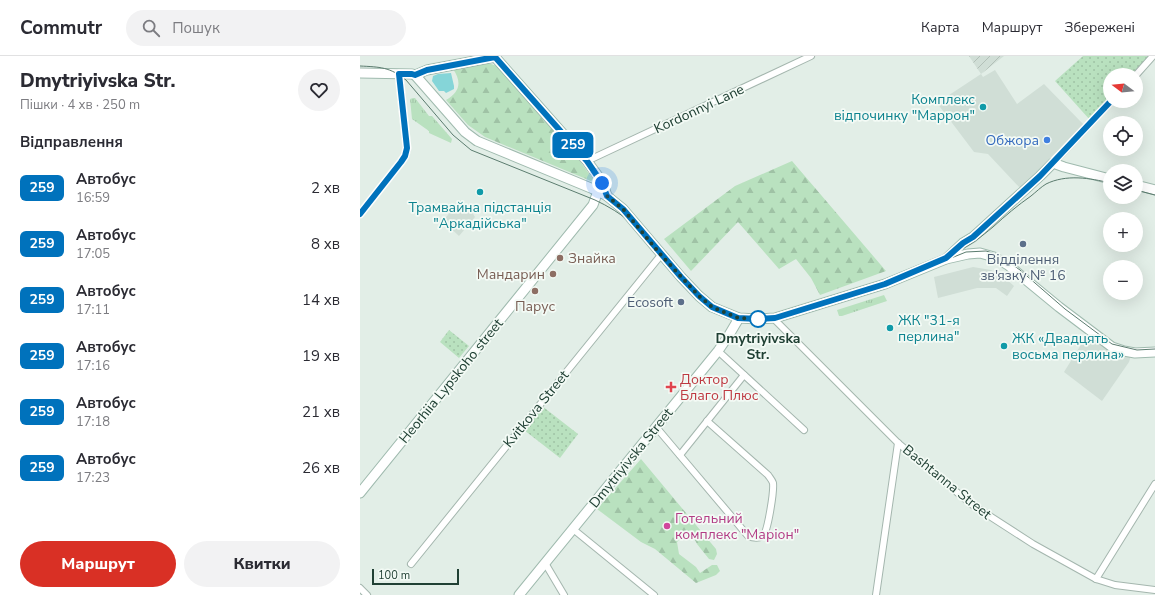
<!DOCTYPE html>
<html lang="uk">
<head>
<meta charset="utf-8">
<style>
  body { margin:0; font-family:"Nunito Sans",sans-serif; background:#f2f2f3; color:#2b2b33; height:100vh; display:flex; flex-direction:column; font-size:15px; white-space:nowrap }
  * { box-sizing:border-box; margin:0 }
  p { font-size:13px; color:#7c7c81 }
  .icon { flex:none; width:22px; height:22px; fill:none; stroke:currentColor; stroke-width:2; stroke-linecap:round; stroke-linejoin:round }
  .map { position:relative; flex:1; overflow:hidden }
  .details { display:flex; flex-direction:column; background:#fff; width:360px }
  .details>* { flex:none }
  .badge { padding:0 8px; border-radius:6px; font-size:14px; line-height:26px }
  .needle { width:26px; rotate:286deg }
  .controls { position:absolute; left:743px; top:12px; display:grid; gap:8px }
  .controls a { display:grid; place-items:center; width:40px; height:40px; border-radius:50%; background:#fff; box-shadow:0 4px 16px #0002; font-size:20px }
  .scale { position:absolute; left:12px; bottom:10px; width:87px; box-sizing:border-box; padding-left:4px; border:2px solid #204034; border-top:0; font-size:11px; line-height:14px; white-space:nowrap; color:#204034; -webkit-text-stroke:3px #f3faf5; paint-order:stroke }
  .you { position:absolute; width:20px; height:20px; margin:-10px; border:3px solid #fff; border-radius:50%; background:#1a73e8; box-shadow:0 0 0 6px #1a73e833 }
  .map>.badge { position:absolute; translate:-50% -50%; box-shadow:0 0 0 2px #fff }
  h2 { padding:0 20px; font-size:15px; line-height:36px }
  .round { display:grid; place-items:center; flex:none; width:42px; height:42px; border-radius:21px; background:#f2f2f3 }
  .headline { display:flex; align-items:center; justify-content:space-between; height:68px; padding:0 20px }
  h1 { font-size:19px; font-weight:800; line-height:30px }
  .primary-button { display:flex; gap:8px; margin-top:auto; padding:8px 20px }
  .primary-button a { flex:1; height:46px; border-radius:24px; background:#d93025; color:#fff; font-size:16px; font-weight:800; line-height:46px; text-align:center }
  .primary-button a+a { background:#f2f2f3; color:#2b2b33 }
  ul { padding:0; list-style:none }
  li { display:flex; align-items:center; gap:12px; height:56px; padding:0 20px }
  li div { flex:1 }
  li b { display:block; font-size:15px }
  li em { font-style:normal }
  li .badge { min-width:44px; font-weight:700; text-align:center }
  header { display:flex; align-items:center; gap:24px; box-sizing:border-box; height:56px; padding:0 20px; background:#fff; border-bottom:1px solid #e1e1e2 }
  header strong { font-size:19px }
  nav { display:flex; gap:22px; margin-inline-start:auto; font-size:14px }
  .search { width:280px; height:36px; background:#f2f2f3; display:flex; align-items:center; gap:10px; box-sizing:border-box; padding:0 14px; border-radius:22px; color:#7c7c81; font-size:15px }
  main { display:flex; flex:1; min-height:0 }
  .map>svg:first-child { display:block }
</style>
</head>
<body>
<header>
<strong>Commutr</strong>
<div class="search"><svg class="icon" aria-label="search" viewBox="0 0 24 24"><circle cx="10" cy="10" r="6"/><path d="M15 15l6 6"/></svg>Пошук</div>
<nav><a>Карта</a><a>Маршрут</a><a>Збережені</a></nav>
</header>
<main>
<section class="details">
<div class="headline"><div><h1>Dmytriyivska Str.</h1><p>Пішки · 4 хв · 250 m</p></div><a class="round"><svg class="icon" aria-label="heart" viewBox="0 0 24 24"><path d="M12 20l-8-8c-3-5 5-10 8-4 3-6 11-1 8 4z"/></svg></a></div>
<h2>Відправлення</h2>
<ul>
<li><span class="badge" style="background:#0072bc;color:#fff">259</span><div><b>Автобус</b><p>16:59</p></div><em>2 хв</em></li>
<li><span class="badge" style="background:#0072bc;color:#fff">259</span><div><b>Автобус</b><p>17:05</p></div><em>8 хв</em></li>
<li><span class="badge" style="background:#0072bc;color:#fff">259</span><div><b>Автобус</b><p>17:11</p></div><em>14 хв</em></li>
<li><span class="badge" style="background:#0072bc;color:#fff">259</span><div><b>Автобус</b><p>17:16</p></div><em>19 хв</em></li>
<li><span class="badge" style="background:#0072bc;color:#fff">259</span><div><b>Автобус</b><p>17:18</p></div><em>21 хв</em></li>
<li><span class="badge" style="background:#0072bc;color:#fff">259</span><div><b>Автобус</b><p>17:23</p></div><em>26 хв</em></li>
</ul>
<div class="primary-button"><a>Маршрут</a><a>Квитки</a></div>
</section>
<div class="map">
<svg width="795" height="539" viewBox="0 0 795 539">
  <defs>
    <pattern id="industrial-furrows" width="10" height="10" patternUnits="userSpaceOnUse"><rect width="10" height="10" fill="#d0ded6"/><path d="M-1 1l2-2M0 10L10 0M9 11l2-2" fill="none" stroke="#b2c0b8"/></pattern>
    <pattern id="grass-tufts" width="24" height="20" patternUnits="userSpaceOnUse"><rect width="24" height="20" fill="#b9e1bf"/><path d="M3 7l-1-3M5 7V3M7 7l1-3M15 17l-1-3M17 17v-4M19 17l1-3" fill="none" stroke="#9fc2a5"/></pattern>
    <pattern id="forest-firs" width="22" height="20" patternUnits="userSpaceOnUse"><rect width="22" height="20" fill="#b9e1bf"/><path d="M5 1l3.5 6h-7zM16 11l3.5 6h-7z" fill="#9fc2a5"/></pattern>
    <pattern id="park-dots" width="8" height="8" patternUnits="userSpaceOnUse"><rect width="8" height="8" fill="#b9e1bf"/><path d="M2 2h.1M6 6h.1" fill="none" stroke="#9fc2a5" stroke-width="1.8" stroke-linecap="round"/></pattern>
  </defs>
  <rect width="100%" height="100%" fill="#e2eee7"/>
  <g fill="#d0ded6">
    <path d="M635 14 657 48 684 28 724 69 660 132 628 98 614 96 577 47 621 18 623 21Z"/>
    <path d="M100 144 112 156 115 161 99 180 83 165Z"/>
    <path d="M613 211 631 214 646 223 654 230 647 240 636 232H617L578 242 574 221Z"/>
    <path d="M729 276 771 299 769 306 742 345 704 316Z"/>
  </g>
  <path fill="url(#industrial-furrows)" d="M609 0H644L621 18Z"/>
  <g fill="url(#grass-tufts)">
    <path d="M53 42H55L69 60H72L92 83 91 87 69 77V75L52 63 50 43Z"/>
    <path d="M524 239 527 245 482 260H479L477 254Z"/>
  </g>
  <g fill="url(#forest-firs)">
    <path d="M125 6 140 11 216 100 233 123 231 125 125 81 108 69 86 44C100 36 102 26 93 13Z"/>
    <path d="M432 105 526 215 460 239 451 222 436 203 419 213 378 166 331 215 304 183 375 130Z"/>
    <path d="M281 403 356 493 357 498 354 504 349 503 337 488 330 474 317 486 319 498 336 511 340 517 352 509H357L360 515 356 519 336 527 295 493 281 486 237 453Z"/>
  </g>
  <g fill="url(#park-dots)">
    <path d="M723 0H789L771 19H750V42L730 64 695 25Z"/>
    <path d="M89 274 109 290 99 302 80 286Z"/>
    <path d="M182 350 218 378 200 402 164 374Z"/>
  </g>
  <path fill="#85d5d8" d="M91 17 94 30V33L86 37 84 35H79L72 25 73 20 78 18Z"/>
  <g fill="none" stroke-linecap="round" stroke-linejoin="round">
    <g stroke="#a4b6ae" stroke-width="8">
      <g id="street">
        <path d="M776 19 793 0"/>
        <path d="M227 105 451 0"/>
        <path d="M693 107 751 45"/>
        <path d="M0 158 41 106 45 100 47 93 39 18"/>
        <path d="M415 262V264L538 387 611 448 673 488 736 523 755 529 795 534"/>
        <path d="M358 295 444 374"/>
        <path d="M296 371 388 480C393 482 398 483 403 480 408 475 414 435 413 427 412 424 410 422 408 419L347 365"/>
        <path d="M320 399 384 319"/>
        <path d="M213 473 294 539"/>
        <path d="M185 507 204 539"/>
        <path d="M51 508 301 199"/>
        <path d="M736 523 795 428"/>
        <path d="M0 532 7 539"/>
        <path d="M516 539 538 387"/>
      </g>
    </g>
    <g stroke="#9fbaae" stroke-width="11">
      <g id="secondary">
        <path d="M0 17 52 18 55 19 67 14 135 1 227 105 243 127 247 140"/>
        <path d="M55 19 105 76 117 85 238 135 247 140 263 153 321 221 339 240 352 251 379 262 398 263 415 262 525 228 586 203 608 198 620 197 634 201 648 209 699 251 752 291 764 295 775 297 795 296"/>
        <path d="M776 129 795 134"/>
        <path d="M586 203 603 187 613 181 680 120 693 107 704 111 750 123"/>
        <path d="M0 437 233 149 238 135"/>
        <path d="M159 539 358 295 369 279 379 262"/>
      </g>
    </g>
    <use href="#street" stroke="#fff" stroke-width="6"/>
    <use href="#secondary" stroke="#fff" stroke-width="9"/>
    <g stroke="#5b7c6f" stroke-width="1">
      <path d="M0 10C20 11 30 11 46 24L93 79 111 94 235 144C248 150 261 158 272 167 278 172 284 181 290 187 312 214 343 256 379 264 390 266 403 264 415 264L525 229 606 196 626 195 636 198 643 202 660 214 705 253 752 288 777 294 795 293"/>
      <path d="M776 134 795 139"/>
      <path d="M597 195C610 190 622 180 633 171 645 160 658 149 671 140 676 136 681 131 686 128 706 118 730 122 750 127"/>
    </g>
  </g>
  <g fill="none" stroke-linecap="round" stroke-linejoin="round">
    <g stroke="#fff" stroke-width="9">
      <path id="line" d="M0 158 41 106 45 100 47 92 39 18H52L55 19 67 14 135 1 227 105 242 127 247 140 263 153 321 221 339 240 352 251 378 262 398 263 415 262 525 228 586 202 603 187 613 181 680 120 751 45"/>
    </g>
    <use href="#line" stroke="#0072bc" stroke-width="6"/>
    <path stroke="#204034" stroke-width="4" stroke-dasharray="0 7.2" d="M242 127 247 140 263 153 301 199 339 240 352 251 378 262 398 263"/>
  </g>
  <g fill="#0f9aa8" stroke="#f3faf5" stroke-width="1.5">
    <circle cx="623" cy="51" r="4"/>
    <circle cx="120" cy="136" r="4"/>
    <circle cx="530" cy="272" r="4"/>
    <circle cx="644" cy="290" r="4"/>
  </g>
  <circle fill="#3f7fe0" stroke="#f3faf5" stroke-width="1.5" cx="687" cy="84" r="4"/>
  <g fill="#5c6f8a" stroke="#f3faf5" stroke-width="1.5">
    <circle cx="663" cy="188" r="4"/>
    <circle cx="321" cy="246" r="4"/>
  </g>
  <g fill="#8d6e63" stroke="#f3faf5" stroke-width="1.5">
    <circle cx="200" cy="202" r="4"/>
    <circle cx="193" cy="218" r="4"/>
    <circle cx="175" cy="235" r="4"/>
  </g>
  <circle fill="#fff" stroke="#0072bc" stroke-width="2" cx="398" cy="263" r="8"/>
  <path fill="#e0444e" stroke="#f3faf5" stroke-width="1.5" d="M309 325h4v4h4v4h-4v4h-4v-4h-4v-4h4z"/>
  <circle fill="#d1479c" stroke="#f3faf5" stroke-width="1.5" cx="307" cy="470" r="4"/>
  <g text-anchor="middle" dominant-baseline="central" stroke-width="3.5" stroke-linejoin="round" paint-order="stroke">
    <g font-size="14" fill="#0d838f" stroke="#f3faf5" text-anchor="start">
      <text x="615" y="43" text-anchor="end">Комплекс<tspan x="615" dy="16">відпочинку "Маррон"</tspan></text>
      <text x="120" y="151" text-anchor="middle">Трамвайна підстанція<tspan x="120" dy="16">"Аркадійська"</tspan></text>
      <text x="538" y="264">ЖК "31-я<tspan x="538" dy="16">перлина"</tspan></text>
      <text x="652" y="282">ЖК «Двадцять<tspan x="652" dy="16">восьма перлина»</tspan></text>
    </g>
    <g font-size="14" fill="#204034" stroke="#f3faf5">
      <text transform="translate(339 53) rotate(-25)">Kordonnyi Lane</text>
      <text transform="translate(91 325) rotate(-51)">Heorhiia Lypskoho street</text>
      <text transform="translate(176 353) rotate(-51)">Kvitkova Street</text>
      <text transform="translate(271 402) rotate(-51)">Dmytriyivska Street</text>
      <text transform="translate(587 426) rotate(39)">Bashtanna Street</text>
    </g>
    <g font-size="14" fill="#366cbe" stroke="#f3faf5" text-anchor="end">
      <text x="679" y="84">Обжора</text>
    </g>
    <g font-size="14" fill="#785e54" stroke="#f3faf5" text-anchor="start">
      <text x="208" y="202">Знайка</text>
      <text x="185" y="218" text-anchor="end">Мандарин</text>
      <text x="175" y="250" text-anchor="middle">Парус</text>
    </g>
    <g font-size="14" fill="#4e5e75" stroke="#f3faf5">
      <text x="663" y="203">Відділення<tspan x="663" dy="16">зв'язку № 16</tspan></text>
      <text x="313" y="246" text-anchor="end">Ecosoft</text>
    </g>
    <g font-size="14" font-weight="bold" fill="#204034" stroke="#f3faf5">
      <text x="398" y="282">Dmytriyivska<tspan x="398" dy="16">Str.</tspan></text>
    </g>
    <g font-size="14" fill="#be3a42" stroke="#f3faf5" text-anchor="start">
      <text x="320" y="323">Доктор<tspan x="320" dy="16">Благо Плюс</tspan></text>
    </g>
    <g font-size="14" fill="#b23c85" stroke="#f3faf5" text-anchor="start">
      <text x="315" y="462">Готельний<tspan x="315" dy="16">комплекс "Маріон"</tspan></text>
    </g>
  </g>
</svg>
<div class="controls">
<a><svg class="needle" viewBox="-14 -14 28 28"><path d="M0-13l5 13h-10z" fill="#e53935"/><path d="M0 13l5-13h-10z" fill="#7c7c81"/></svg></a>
<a><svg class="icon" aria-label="locate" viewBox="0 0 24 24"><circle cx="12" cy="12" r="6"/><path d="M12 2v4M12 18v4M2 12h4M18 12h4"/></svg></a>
<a><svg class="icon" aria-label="layers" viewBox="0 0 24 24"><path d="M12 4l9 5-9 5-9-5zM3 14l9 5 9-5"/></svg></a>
<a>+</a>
<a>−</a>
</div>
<div class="scale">100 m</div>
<div class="you" style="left:242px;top:127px"></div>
<b class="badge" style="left:213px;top:89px;background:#0072bc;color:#fff">259</b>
</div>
</main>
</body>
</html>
